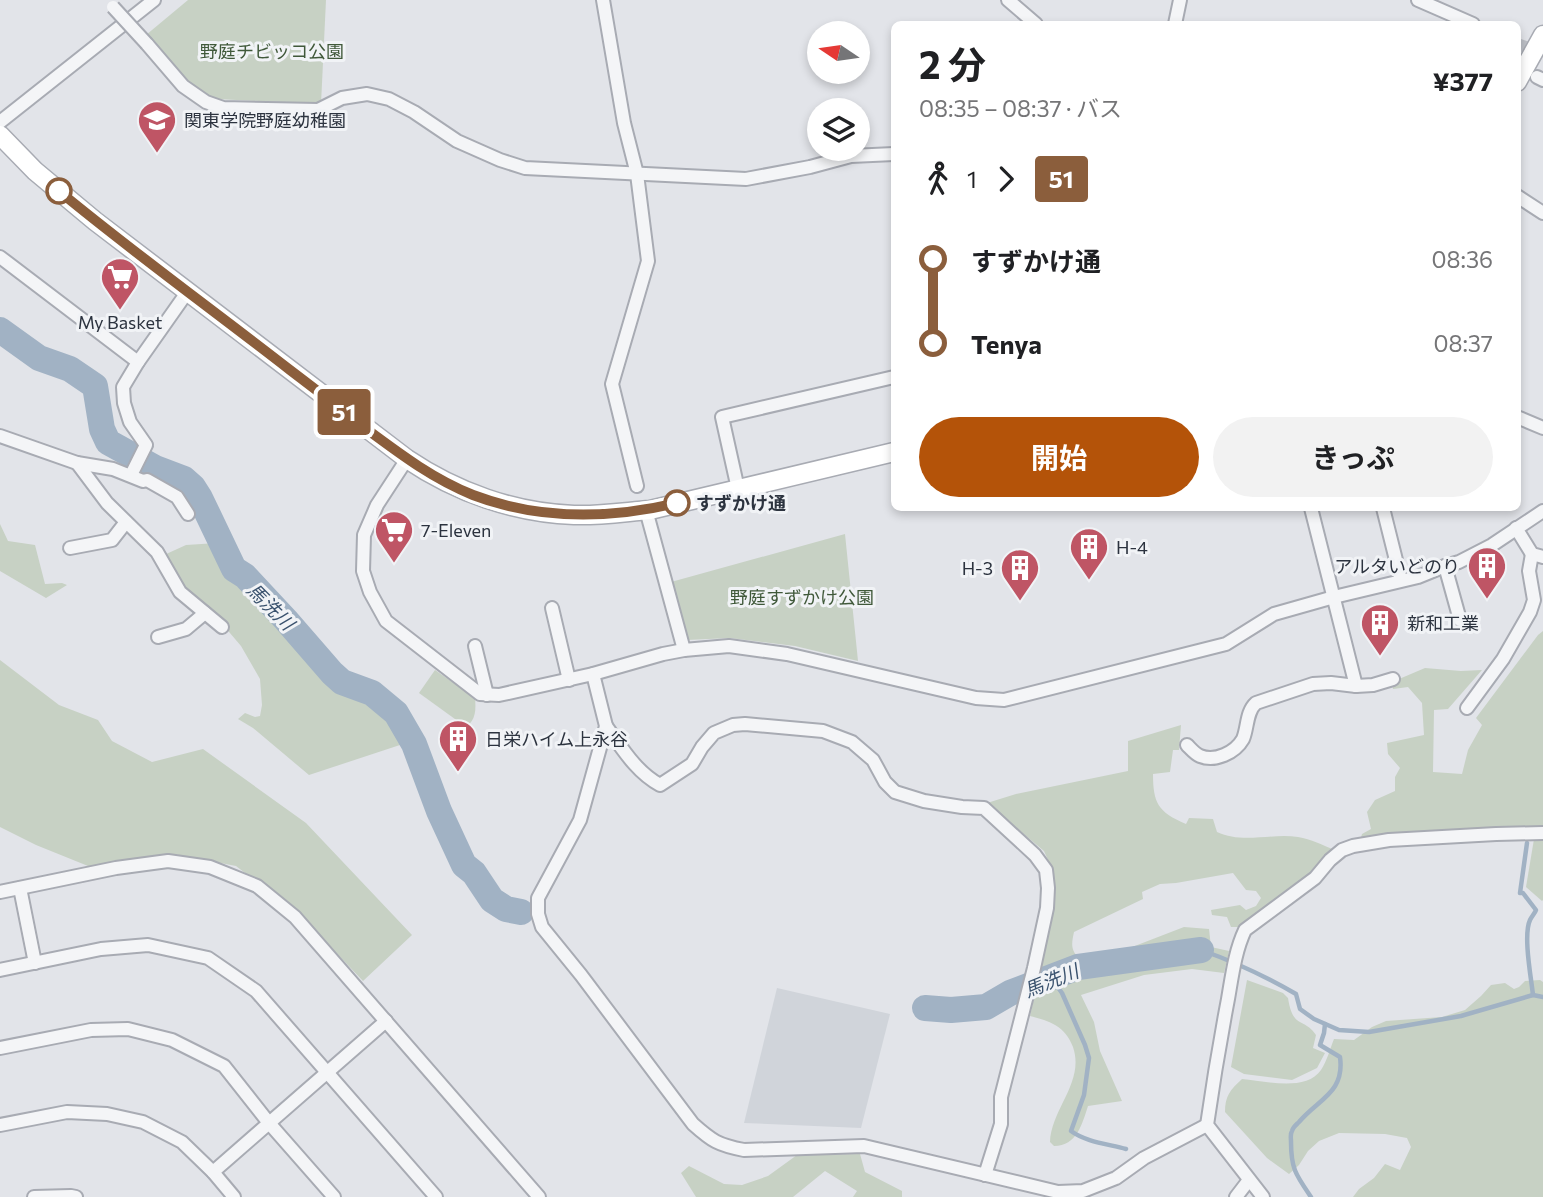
<!DOCTYPE html>
<html lang="ja">
<head>
<meta charset="utf-8">
<style>
  body { margin:0; font-family:Commissioner,"Noto Sans JP",sans-serif; background:#f2f2f2; color:#202124; height:100vh; display:flex; flex-direction:column; font-size:26px; white-space:nowrap }
  * { box-sizing:border-box; margin:0 }
  p { font-size:23px; color:#757577 }
  .icon { flex:none; width:38px; height:38px; fill:none; stroke:currentColor; stroke-width:2; stroke-linecap:round; stroke-linejoin:round }
  .map { position:relative; flex:1; overflow:hidden }
  .details { position:absolute; left:891px; top:21px; width:630px; height:490px; display:flex; flex-direction:column; background:#fff; border-radius:10px; box-shadow:0 4px 10px #0003 }
  .details>* { flex:none }
  .badge { padding:0 14px; border-radius:5px; font-size:24px; line-height:46px }
  .needle { width:46px; rotate:283deg }
  .tools { position:absolute; left:807px; top:21px; display:grid; gap:14px }
  .tools a { display:grid; place-items:center; width:63px; height:63px; border-radius:50%; background:#fff; box-shadow:0 4px 10px #0003; font-size:35px }
  .map>.badge { position:absolute; translate:-50% -50%; box-shadow:0 0 0 4px #fff }
  .legs { display:flex; align-items:center; gap:10px; height:77px; padding:0 28px; font-size:23px }
  .legs p { margin-inline-start:auto }
  .overview { display:flex; align-items:center; justify-content:space-between; height:119px; padding:0 28px }
  h1 { font-size:38px; font-weight:700; line-height:52px }
  .primary-button { display:flex; gap:14px; margin-top:auto; padding:14px 28px }
  .primary-button a { flex:1; height:80px; border-radius:42px; background:#b45309; color:#fff; font-size:28px; font-weight:700; line-height:80px; text-align:center }
  .primary-button a+a { background:#f2f2f2; color:#202124 }
  ul { padding:0 28px; list-style:none }
  li { display:flex; align-items:center; gap:24px; height:84px; font-size:26px }
  li i { display:grid; place-items:center; width:10px; height:100%; margin:0 9px; background:currentColor }
  li i::after { content:''; width:18px; height:18px; margin:-9px; border:5px solid; border-radius:50%; background:#fff }
  li p { margin-inline-start:auto }
  li:first-child i { background:linear-gradient(#0000 50%,currentColor 0) }
  li:last-child i { background:linear-gradient(currentColor 50%,#0000 0) }
  .map>svg:first-child { display:block }
</style>
</head>
<body>
<div class="map">
<svg width="1543" height="1197" viewBox="0 0 1543 1197">
  <rect width="100%" height="100%" fill="#e2e4e9"/>
  <path fill="#d0d4da" d="M777 988 890 1014 861 1128 744 1123Z"/>
  <g fill="#c7d1c4">
    <path d="M188 0H326L321 104 217 99 205 97 191 87 146 35Z"/>
    <path d="M0 524 8 541 35 545 45 584 62 583 67 585 46 598 0 571Z"/>
    <path d="M845 534 858 661 795 646 730 638 687 640 671 582Z"/>
    <path d="M217 543 233 582 254 594 335 684 370 697 390 712 406 743 309 775 253 728 238 719 245 713 255 717 260 716 262 705 260 679 241 646 207 606 185 589 164 555 186 545Z"/>
    <path d="M1543 631V826L1497 828 1360 841 1362 834 1371 829 1367 812 1375 800 1395 791V777L1400 768 1388 754 1387 743 1424 735 1422 703 1408 687 1393 689 1392 682 1425 668 1461 671 1482 670 1448 709 1434 710 1433 772 1462 774 1468 750 1482 725 1476 718 1538 635Z"/>
    <path d="M0 660 59 705 98 720 112 741 152 762 203 749 306 823 412 935 363 981 304 919 236 866 174 854 93 868 36 845 0 827Z"/>
    <path d="M435 670 475 698C476 709 476 720 466 727L419 693Z"/>
    <path d="M1181 725 1179 750H1173L1170 772 1153 774C1153 803 1158 812 1186 824L1189 818 1213 819 1217 832C1242 844 1271 833 1298 837 1311 839 1323 845 1334 850L1301 883 1238 927H1231L1227 917 1212 915 1211 910 1240 905 1246 910 1256 906 1261 898 1256 891 1246 890 1233 873 1176 883 1160 884 1142 892 1143 899 1074 932C1072 942 1070 949 1078 957L1127 949 1184 927 1209 929 1211 947 1229 951 1224 973 1192 969 1144 975 1081 995 1094 1022 1100 1051 1122 1101 1088 1106C1082 1124 1077 1146 1054 1146L1050 1142C1051 1109 1085 1082 1073 1047 1065 1026 1050 1021 1030 1016L1052 918 1054 893 1052 869 1044 851 987 803 1016 794 1128 771V741Z"/>
    <path d="M1534 839H1543V900L1542 901 1526 887Z"/>
    <path d="M1247 980 1283 993 1288 998C1293 1030 1304 1017 1316 1035L1313 1048 1325 1053 1317 1068 1292 1080 1244 1074 1231 1067Z"/>
    <path d="M1540 980 1543 982V1197H1353L1359 1189 1374 1178 1385 1164 1400 1170 1411 1147 1407 1138 1385 1134 1339 1133 1319 1141 1308 1151 1299 1165 1289 1174 1267 1158 1225 1112C1225 1096 1230 1090 1242 1079 1265 1081 1306 1092 1321 1070 1327 1061 1330 1049 1334 1039L1354 1040 1372 1027 1386 1021 1442 1017 1465 1010 1481 996 1491 985 1505 983 1514 989 1519 987 1525 981Z"/>
    <path d="M860 1154 865 1172 902 1191V1197H853L857 1191 825 1171 793 1197H696L681 1173 689 1166 724 1184 742 1185 768 1176 797 1155Z"/>
  </g>
  <g fill="none" stroke-linecap="round" stroke-linejoin="round">
    <g stroke="#a1b2c4" stroke-width="4.5">
      <path d="M1527 843 1520 893H1523L1536 910C1535 913 1532 916 1530 920 1523 935 1531 977 1533 995"/>
      <path d="M1201 950C1235 962 1265 976 1296 994L1300 1009 1314 1019 1339 1030 1369 1032 1461 1016 1533 995 1543 997"/>
      <path d="M1051 978 1062 993 1085 1045 1089 1058 1084 1095 1071 1131C1086 1142 1108 1144 1126 1149"/>
      <path d="M1311 1197C1296 1175 1291 1169 1291 1142 1291 1138 1290 1134 1292 1131 1293 1127 1296 1125 1299 1122 1318 1099 1345 1093 1340 1057L1320 1045 1324 1033 1325 1024"/>
    </g>
    <g stroke="#a1b2c4" stroke-width="26">
      <path d="M0 330 39 358 70 369 95 386 102 429 108 442 155 468 184 479 193 487 200 498 234 569 245 576 286 620 332 673 342 682 372 693 396 713 414 744 439 811 464 865 474 873 492 900 506 909 521 912"/>
      <path d="M925 1008 951 1010 986 1007 1010 993 1078 967 1201 950"/>
    </g>
    <path stroke="#bec1c7" stroke-width="12" stroke-dasharray="12 6" stroke-linecap="butt" d="M1517 44 1543 53"/>
    <g stroke="#a8abb3" stroke-width="16">
      <g id="street">
        <path d="M603 0 624 123 637 174 648 261 612 384 637 486"/>
        <path d="M1008 0 1036 24"/>
        <path d="M1418 0 1473 24"/>
        <path d="M1175 24 1180 0"/>
        <path d="M147 44 183 86 206 102 223 108 318 110 342 98 367 94 389 99 414 112 457 141 500 160 525 168 746 179 810 167 851 156 894 154"/>
        <path d="M1537 77 1543 80"/>
        <path d="M0 122 154 0"/>
        <path d="M1517 196 1543 213"/>
        <path d="M0 257 138 362"/>
        <path d="M1517 417 1543 428"/>
        <path d="M0 436 77 463 113 469 143 481 147 480 177 497 188 514"/>
        <path d="M407 459 377 505 364 535 363 571 370 592 386 621 480 694 499 695 593 674 663 654 684 650 729 646 787 654 976 698 1004 700 1226 644 1274 614 1334 597 1418 577 1445 566 1459 562 1492 545 1543 511"/>
        <path d="M77 463 107 503 157 552 180 592 222 627"/>
        <path d="M131 475 146 445 130 422 124 403 123 387 138 362 188 291"/>
        <path d="M738 489 722 417 894 377"/>
        <path d="M1311 508 1356 686"/>
        <path d="M1383 508 1401 580"/>
        <path d="M646 510 684 650"/>
        <path d="M1516 528 1532 554 1543 557"/>
        <path d="M70 548 112 540 126 522"/>
        <path d="M1445 566 1460 620"/>
        <path d="M552 608 569 680"/>
        <path d="M158 637 186 629 205 613"/>
        <path d="M475 646 487 695"/>
        <path d="M593 674 606 726 580 820 538 898V914L542 927 581 975 693 1124C712 1141 718 1145 744 1150L864 1146 1058 1192 1083 1191 1116 1178 1144 1158 1207 1125"/>
        <path d="M1467 708 1503 659 1530 612 1534 600 1529 571 1532 554"/>
        <path d="M606 726C622 748 636 772 660 785L692 764 702 747 714 733 733 725 745 724 823 731 852 742 873 760 885 782 895 792 924 801 962 807 984 808 1035 855 1046 870 1048 888 1047 908 1034 968 1001 1097V1124L985 1175"/>
        <path d="M1187 745C1191 749 1195 754 1200 756 1215 762 1235 753 1243 739 1248 727 1246 712 1256 703L1313 684 1331 683 1356 686 1373 685 1393 679"/>
        <path d="M20 888 35 963"/>
        <path d="M0 892 116 868 168 861 210 867 257 886 295 917 539 1197"/>
        <path d="M0 970 101 949 148 945 208 958 256 991 436 1197"/>
        <path d="M0 1048 91 1030 128 1029 172 1040 224 1066 269 1123 334 1197"/>
        <path d="M0 1125 67 1112 107 1114 143 1122 182 1142 213 1172 234 1197"/>
        <path d="M213 1172 386 1021"/>
        <path d="M34 1197 71 1196 76 1197"/>
        <path d="M1236 1197 1249 1180"/>
        <path d="M1263 1197 1207 1125C1213 1083 1220 1041 1228 999 1232 976 1235 951 1245 930L1315 878 1330 860 1342 850 1353 846 1389 840 1496 834 1543 833"/>
      </g>
    </g>
    <g stroke="#a8abb3" stroke-width="21">
      <g id="secondary">
        <path d="M1517 82 1543 35"/>
        <path d="M0 135 35 171 95 221 407 459C456 492 514 513 574 515 599 516 625 512 650 510L894 452"/>
      </g>
    </g>
    <use href="#street" stroke="#f4f5f7" stroke-width="12"/>
    <use href="#secondary" stroke="#fff" stroke-width="18"/>
    <g stroke="#a8abb3" stroke-width="16" stroke-linecap="butt">
      <path id="street-bridge" d="M113 7 147 44"/>
    </g>
    <use href="#street-bridge" stroke="#f4f5f7" stroke-width="12"/>
  </g>
  <g fill="none" stroke-linecap="round" stroke-linejoin="round">
    <g stroke="#fff" stroke-width="16">
      <path id="line-1" d="M59 191C134 253 213 310 290 370 315 389 340 408 365 428 400 454 433 479 473 495 539 520 609 519 677 503"/>
    </g>
    <use href="#line-1" stroke="#8b5e3c" stroke-width="10"/>
  </g>
  <defs>
    <g id="school-pin" transform="scale(2.0125)"><path d="M0 17L-7.5 6A9.5 9.5 0 1 1 7.5 6Z" fill="#bf5565" stroke="#f1f3f6"/><path d="M0-5L7-2L0 1L-7-2ZM-4 1L0 2.5L4 1V4Q0 6-4 4Z" fill="#fff"/></g>
    <g id="supermarket-pin" transform="scale(2.0125)"><path d="M0 17L-7.5 6A9.5 9.5 0 1 1 7.5 6Z" fill="#bf5565" stroke="#f1f3f6"/><path d="M-6-5.5h2.5l.6 2H6L4.5 2H-2.5L-4.4-4H-6ZM-1.5 3.2a1.3 1.3 0 1 0 .1 0ZM3 3.2a1.3 1.3 0 1 0 .1 0Z" fill="#fff"/></g>
    <g id="building-pin" transform="scale(2.0125)"><path d="M0 17L-7.5 6A9.5 9.5 0 1 1 7.5 6Z" fill="#bf5565" stroke="#f1f3f6"/><path d="M-4-6H4V6H1V3H-1V6H-4ZM-2.5-4.3h1.7v1.8h-1.7ZM.8-4.3h1.7v1.8H.8ZM-2.5-1h1.7V.8h-1.7ZM.8-1h1.7V.8H.8Z" fill="#fff"/></g>
  </defs>
  <g fill-rule="evenodd">
    <use href="#school-pin" x="157" y="120"/>
    <use href="#supermarket-pin" x="120" y="277"/>
    <use href="#supermarket-pin" x="394" y="530"/>
    <use href="#building-pin" x="1089" y="547"/>
    <use href="#building-pin" x="1487" y="566"/>
    <use href="#building-pin" x="1020" y="568"/>
    <use href="#building-pin" x="1380" y="623"/>
    <use href="#building-pin" x="458" y="739"/>
  </g>
  <g fill="#fff" stroke="#8b5e3c" stroke-width="3.5">
    <circle cx="59" cy="191" r="12"/>
    <circle cx="677" cy="503" r="12"/>
  </g>
  <g text-anchor="middle" dominant-baseline="central" stroke-width="6" stroke-linejoin="round" paint-order="stroke">
    <g font-size="18" fill="#40593a" stroke="#f1f3f6">
      <text x="272" y="51">野庭チビッコ公園</text>
      <text x="802" y="597">野庭すずかけ公園</text>
    </g>
    <g font-size="18" fill="#2c333f" stroke="#f1f3f6" text-anchor="start">
      <text x="184" y="120">関東学院野庭幼稚園</text>
      <text x="120" y="322" text-anchor="middle">My Basket</text>
      <text x="421" y="530">7-Eleven</text>
      <text x="1116" y="547">H-4</text>
      <text x="1460" y="566" text-anchor="end">アルタいどのり</text>
      <text x="993" y="568" text-anchor="end">H-3</text>
      <text x="1407" y="623">新和工業</text>
      <text x="485" y="739">日栄ハイム上永谷</text>
    </g>
    <g font-size="18" font-weight="bold" fill="#2c333f" stroke="#f1f3f6" text-anchor="start">
      <text x="696" y="503">すずかけ通</text>
    </g>
    <g font-size="19" font-style="italic" fill="#3a526e" stroke="#f1f3f6">
      <text transform="translate(271 606) rotate(45)">馬洗川</text>
      <text transform="translate(1051 980) rotate(-22)">馬洗川</text>
    </g>
  </g>
</svg>
<div class="tools">
<a><svg class="needle" viewBox="-14 -14 28 28"><path d="M0-13l5 13h-10z" fill="#e53935"/><path d="M0 13l5-13h-10z" fill="#757577"/></svg></a>
<a><svg class="icon" aria-label="layers" viewBox="0 0 24 24"><path d="M12 4l9 5-9 5-9-5zM3 14l9 5 9-5"/></svg></a>
</div>
<b class="badge" style="left:344px;top:412px;background:#8b5e3c;color:#fff">51</b>
<section class="details">
<div class="overview"><div><h1>2 分</h1><p>08:35 – 08:37 · バス</p></div><b>¥377</b></div>
<div class="legs"><svg class="icon" aria-label="walk" viewBox="0 0 24 24"><circle cx="13" cy="4" r="2"/><path d="M13 8l-2 6 4 7M11 14l-3 7M7 12l3-4h3l4 4"/></svg>1<svg class="icon" aria-label="forward" viewBox="0 0 24 24"><path d="M9 5l7 7-7 7"/></svg><b class="badge" style="background:#8b5e3c;color:#fff">51</b></div>
<ul>
<li><i style="color:#8b5e3c"></i><b>すずかけ通</b><p>08:36</p></li>
<li><i style="color:#8b5e3c"></i><b>Tenya</b><p>08:37</p></li>
</ul>
<div class="primary-button"><a>開始</a><a>きっぷ</a></div>
</section>
</div>
</body>
</html>
